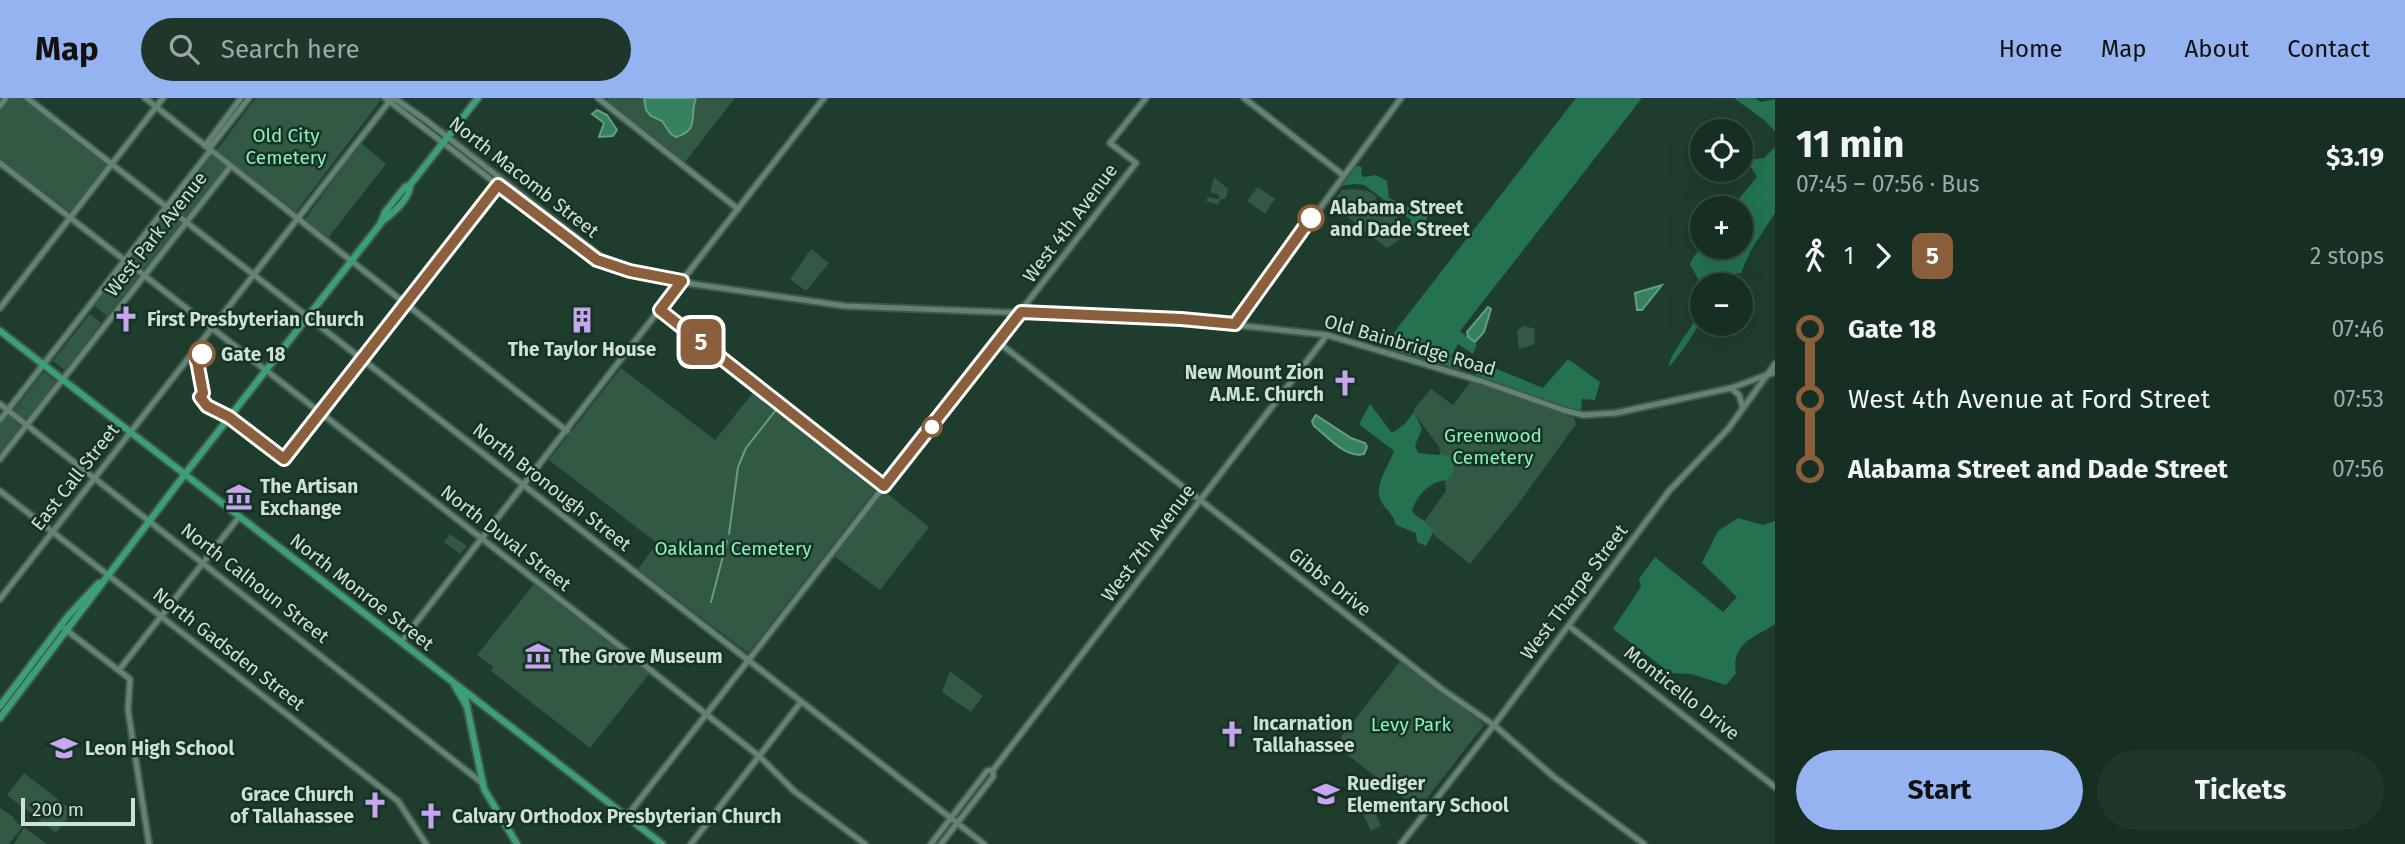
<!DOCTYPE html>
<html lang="en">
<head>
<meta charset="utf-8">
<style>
  body { margin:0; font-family:"Fira Sans",sans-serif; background:#20362a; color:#f1f3f6; height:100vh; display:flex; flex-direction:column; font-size:26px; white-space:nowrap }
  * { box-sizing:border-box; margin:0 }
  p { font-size:23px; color:#9ea8a5 }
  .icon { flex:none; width:38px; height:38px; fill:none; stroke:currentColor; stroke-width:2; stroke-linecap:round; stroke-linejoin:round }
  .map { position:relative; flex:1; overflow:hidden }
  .panel { display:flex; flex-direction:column; background:#172e22; width:630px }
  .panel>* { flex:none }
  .badge { padding:0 14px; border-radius:10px; font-size:24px; line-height:46px }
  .controls { position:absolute; left:1690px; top:21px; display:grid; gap:14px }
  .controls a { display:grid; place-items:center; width:63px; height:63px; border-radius:50%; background:#172e22; box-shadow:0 7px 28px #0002,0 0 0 2px #364a40; font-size:35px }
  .scale { position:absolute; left:21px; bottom:18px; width:114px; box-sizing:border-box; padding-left:7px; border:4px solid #cfe0d6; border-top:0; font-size:19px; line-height:24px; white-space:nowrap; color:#cfe0d6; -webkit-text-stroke:5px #153224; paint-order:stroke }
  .map>.badge { position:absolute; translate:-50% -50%; box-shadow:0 0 0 4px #fff }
  .legs { display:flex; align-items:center; gap:10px; height:77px; padding:0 21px; font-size:23px }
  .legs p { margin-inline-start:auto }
  .summary { display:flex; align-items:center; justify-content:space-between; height:119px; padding:0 21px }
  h1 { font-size:38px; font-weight:700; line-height:52px }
  .action { display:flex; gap:14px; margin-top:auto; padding:14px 21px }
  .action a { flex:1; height:80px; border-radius:42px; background:#95b2f1; color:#111; font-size:28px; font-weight:700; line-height:80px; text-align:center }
  .action a+a { background:#20362a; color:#f1f3f6 }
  ul { padding:0 21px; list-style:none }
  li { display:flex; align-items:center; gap:24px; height:70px; font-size:26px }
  li i { display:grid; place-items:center; width:10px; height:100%; margin:0 9px; background:currentColor }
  li i::after { content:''; width:18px; height:18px; margin:-9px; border:5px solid; border-radius:50%; background:#172e22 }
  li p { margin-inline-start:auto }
  li:first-child i { background:linear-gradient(#0000 50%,currentColor 0) }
  li:last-child i { background:linear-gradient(currentColor 50%,#0000 0) }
  header { display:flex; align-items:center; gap:42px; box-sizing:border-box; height:98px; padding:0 35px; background:#95b2f1; color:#111 }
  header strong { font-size:33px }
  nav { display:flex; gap:38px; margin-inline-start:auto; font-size:24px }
  .search { width:490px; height:63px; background:#20362a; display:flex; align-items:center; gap:18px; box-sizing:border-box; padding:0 24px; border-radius:38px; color:#9ea8a5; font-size:26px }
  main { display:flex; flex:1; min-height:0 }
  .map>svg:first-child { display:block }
</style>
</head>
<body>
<header>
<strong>Map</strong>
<div class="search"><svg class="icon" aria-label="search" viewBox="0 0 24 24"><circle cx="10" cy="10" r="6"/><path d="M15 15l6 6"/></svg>Search here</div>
<nav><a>Home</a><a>Map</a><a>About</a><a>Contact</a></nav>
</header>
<main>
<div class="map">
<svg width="1775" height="746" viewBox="0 0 1775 746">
  <rect width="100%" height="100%" fill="#1f3d2d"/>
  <g fill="#315944">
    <path d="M9 0H24L109 67 72 115 0 61V12Z"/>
    <path d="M256 0H379L381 2 295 115 216 53Z"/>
    <path d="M608 0H735L685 64 607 2Z"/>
    <path d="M361 45 386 66 328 140 305 121Z"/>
    <path d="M210 56 227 69 187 121 170 108Z"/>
    <path d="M1214 79 1228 91 1226 100 1220 102 1218 107 1206 103 1208 99 1219 101 1218 96 1210 95Z"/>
    <path d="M1258 89 1275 101 1265 116 1247 103Z"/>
    <path d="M1354 91 1368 93 1377 99 1368 115 1377 103 1408 128C1407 138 1395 145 1387 150L1360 130 1362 125 1358 127 1331 106 1342 92Z"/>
    <path d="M168 113 183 125 145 173 130 161Z"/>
    <path d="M811 151 829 165 806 193 790 181Z"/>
    <path d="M125 166 139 178 107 218 93 207Z"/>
    <path d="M90 216 101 225 65 272 53 263Z"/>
    <path d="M1524 228 1536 231 1534 234 1535 246 1519 251 1517 232Z"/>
    <path d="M621 270 715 342 755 292 875 387V392L748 555 638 471 657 445 549 362Z"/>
    <path d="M44 274 57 284 27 322 14 312Z"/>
    <path d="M1471 283 1574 320 1576 326 1516 409 1470 466 1436 439 1424 424 1446 393 1439 349 1414 315V311L1431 291 1453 307Z"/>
    <path d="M8 317 23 329 0 359V327Z"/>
    <path d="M884 393 929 429 880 492 834 458Z"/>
    <path d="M450 436 467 448 460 456 444 444Z"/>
    <path d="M534 486 650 575 590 650 491 573 493 569 477 557Z"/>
    <path d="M1402 561 1484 627 1418 712 1335 647Z"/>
    <path d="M950 573 983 598 971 614 942 594Z"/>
    <path d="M24 675 73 713 56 735 7 697Z"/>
    <path d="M1373 709 1381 728 1371 733 1362 714Z"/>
    <path d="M0 710 12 718 18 726 24 727 9 746H0Z"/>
    <path d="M24 729 47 746H14Z"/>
  </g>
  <g fill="#24724f">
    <path d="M1576 0H1642L1460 233 1477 247 1473 256 1458 246 1451 259 1464 266 1461 272 1389 251V241Z"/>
    <path d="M1734 0H1755L1761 4 1775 1V33L1764 22Z"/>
    <path d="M1775 49V115L1751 152 1741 175 1733 176 1726 187H1703C1703 197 1704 207 1703 217 1702 225 1674 266 1668 269 1675 243 1705 222 1702 192 1701 184 1694 174 1690 167L1692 161 1703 147V149H1741V110H1731L1757 79 1751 69V64L1754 61 1764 60Z"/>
    <path d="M1360 68 1362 70 1361 77 1364 79 1376 77 1387 83 1389 100 1420 115 1431 103 1435 106 1427 119 1425 129 1416 135H1410L1411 122 1364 87 1354 86 1341 88 1355 69Z"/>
    <path d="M1482 261 1487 267 1543 290 1568 261 1600 284 1595 302 1582 301 1581 313 1564 309 1476 277 1475 273Z"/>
    <path d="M1370 306 1392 335 1405 326 1413 315 1415 316 1422 331 1415 347 1418 355 1437 357 1442 356 1454 362 1453 375 1448 382C1430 383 1419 395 1412 412 1416 421 1429 422 1433 434L1426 448 1417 444 1416 435 1396 427C1392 413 1386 413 1381 403 1373 388 1389 367 1394 353L1359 326Z"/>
    <path d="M1738 420 1763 427 1775 423V526C1754 540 1731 545 1736 575L1726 587 1691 576 1670 575 1613 531 1641 489 1639 481 1655 459 1723 514 1737 499 1702 465 1718 433Z"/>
  </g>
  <g fill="#37825e" stroke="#659e82" stroke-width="2">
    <path d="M644 0H696C689 19 700 32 676 39L671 36 662 23 651 18 646 12Z"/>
    <path d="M597 12 607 17 617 32 613 38 599 39 604 25 592 16Z"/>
    <path d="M1662 187 1642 212H1637L1635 195Z"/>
    <path d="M1488 209 1491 211 1484 234 1475 244 1468 239 1467 234Z"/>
    <path d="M1316 317 1351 340 1365 345 1367 349 1364 356C1346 361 1327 338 1314 328L1312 323Z"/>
  </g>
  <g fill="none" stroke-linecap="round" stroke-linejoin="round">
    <g stroke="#659e82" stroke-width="2">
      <path d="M729 436 738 369 746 350 776 312"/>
      <path d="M711 504 727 443"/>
    </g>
    <g stroke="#3e584c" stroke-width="9">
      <g id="secondary">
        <path d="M27 0 984 746"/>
        <path d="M145 0 567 333"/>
        <path d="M385 0 590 158 623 171 693 186 845 208 1181 221 1327 237 1481 283 1563 312 1583 317 1616 315 1731 290 1775 274"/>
        <path d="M394 0 427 23 605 162"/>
        <path d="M598 0 738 111"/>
        <path d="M1244 0 1343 77"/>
        <path d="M0 8 6 0"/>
        <path d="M205 48 241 0"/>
        <path d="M209 51 249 0"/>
        <path d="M0 65 639 563 759 658 794 693 865 746"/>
        <path d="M0 210 163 0"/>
        <path d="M660 212 884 388"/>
        <path d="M1235 226 1401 0"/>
        <path d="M998 244 1443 592 1494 627 1554 679 1644 746"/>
        <path d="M1731 290 1739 297 1743 310"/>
        <path d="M0 306 481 684"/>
        <path d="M0 322 210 53"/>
        <path d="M0 361 230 69"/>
        <path d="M0 393 398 703 426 746"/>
        <path d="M0 501 392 0"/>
        <path d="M61 528 130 581 128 612 149 746"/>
        <path d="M1569 528 1775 689"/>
        <path d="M401 544 824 0"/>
        <path d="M119 572 239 419"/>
        <path d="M627 718 1136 65 1110 45 1146 0"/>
        <path d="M691 746 801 604"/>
        <path d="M931 746 987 673 993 672"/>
        <path d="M941 746 993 679V672L1327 237"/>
        <path d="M1401 746 1494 627 1669 393 1728 331 1775 266"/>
      </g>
    </g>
    <g stroke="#3e584c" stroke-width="10">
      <g id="primary">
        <path d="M381 124C392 116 410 101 410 87L478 0"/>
        <path d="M0 233 662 746"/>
        <path d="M454 586 466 607"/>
        <path d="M464 594 484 691 517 746"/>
        <path d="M0 608 68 518 99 485"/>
        <path d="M0 620 185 376 381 125 385 114 405 89 410 87"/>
      </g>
    </g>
    <use href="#secondary" stroke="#648371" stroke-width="5"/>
    <use href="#primary" stroke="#3d9f75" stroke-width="6"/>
  </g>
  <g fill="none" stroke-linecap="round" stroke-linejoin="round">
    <g stroke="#fff" stroke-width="16">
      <path id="line-1" d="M202 256 197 263 203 295 200 299 207 308 229 319 284 361 498 87 597 162 630 173 682 183 660 212 884 388 1021 214 1181 221 1235 226 1311 120"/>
    </g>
    <use href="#line-1" stroke="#8b5e3c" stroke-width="10"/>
  </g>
  <defs>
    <g id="church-bare" transform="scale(2.1)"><path d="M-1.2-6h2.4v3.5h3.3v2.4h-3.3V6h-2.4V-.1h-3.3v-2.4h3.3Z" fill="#c7a6ef" stroke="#153224" stroke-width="2.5" paint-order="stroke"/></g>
    <g id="building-bare" transform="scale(2.1)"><path d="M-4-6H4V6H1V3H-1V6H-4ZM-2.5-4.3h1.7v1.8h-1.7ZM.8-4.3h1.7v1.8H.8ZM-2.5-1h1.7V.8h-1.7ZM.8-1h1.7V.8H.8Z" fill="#c7a6ef" stroke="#153224" stroke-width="2.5" paint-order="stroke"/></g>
    <g id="museum-bare" transform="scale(2.1)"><path d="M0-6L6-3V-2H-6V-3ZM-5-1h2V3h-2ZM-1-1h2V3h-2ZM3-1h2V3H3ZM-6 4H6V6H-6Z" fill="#c7a6ef" stroke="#153224" stroke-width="2.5" paint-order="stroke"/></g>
    <g id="school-bare" transform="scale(2.1)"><path d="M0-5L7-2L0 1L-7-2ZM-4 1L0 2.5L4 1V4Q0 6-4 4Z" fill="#c7a6ef" stroke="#153224" stroke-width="2.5" paint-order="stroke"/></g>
  </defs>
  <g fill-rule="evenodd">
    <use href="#church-bare" x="126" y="221"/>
    <use href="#building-bare" x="582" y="222"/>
    <use href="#church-bare" x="1345" y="285"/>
    <use href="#museum-bare" x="239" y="399"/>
    <use href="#museum-bare" x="538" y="558"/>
    <use href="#church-bare" x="1232" y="636"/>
    <use href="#school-bare" x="64" y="650"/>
    <use href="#school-bare" x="1326" y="696"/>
    <use href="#church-bare" x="375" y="707"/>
    <use href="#church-bare" x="431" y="718"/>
  </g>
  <g fill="#fff" stroke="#8b5e3c" stroke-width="3.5">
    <circle cx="1311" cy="120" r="12"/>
    <circle cx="202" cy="256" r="12"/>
    <circle cx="932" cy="329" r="9"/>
  </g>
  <g text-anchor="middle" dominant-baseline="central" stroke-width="5" stroke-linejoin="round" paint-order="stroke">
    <g font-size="19" fill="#8af2bc" stroke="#153224">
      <text x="286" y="37">Old City<tspan x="286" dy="22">Cemetery</tspan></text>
      <text x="1493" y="337">Greenwood<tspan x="1493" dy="22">Cemetery</tspan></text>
      <text x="733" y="450">Oakland Cemetery</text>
      <text x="1411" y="626">Levy Park</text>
    </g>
    <g font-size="19" fill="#cfe0d6" stroke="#153224">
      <text transform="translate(524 79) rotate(38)">North Macomb Street</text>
      <text transform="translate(1070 125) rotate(-53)">West 4th Avenue</text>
      <text transform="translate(156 136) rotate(-52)">West Park Avenue</text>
      <text transform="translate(1410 247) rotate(16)">Old Bainbridge Road</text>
      <text transform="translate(75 379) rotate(-52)">East Call Street</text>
      <text transform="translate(552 389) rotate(38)">North Bronough Street</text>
      <text transform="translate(506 440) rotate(38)">North Duval Street</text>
      <text transform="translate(1148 445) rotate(-53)">West 7th Avenue</text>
      <text transform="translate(1330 484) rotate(38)">Gibbs Drive</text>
      <text transform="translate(255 485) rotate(38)">North Calhoun Street</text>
      <text transform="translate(362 494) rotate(38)">North Monroe Street</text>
      <text transform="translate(1574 494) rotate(-53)">West Tharpe Street</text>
      <text transform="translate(229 551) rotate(38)">North Gadsden Street</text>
      <text transform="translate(1682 595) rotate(38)">Monticello Drive</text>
    </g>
    <g font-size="19" font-weight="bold" fill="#cfe0d6" stroke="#153224" text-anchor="start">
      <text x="1330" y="109">Alabama Street<tspan x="1330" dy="22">and Dade Street</tspan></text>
      <text x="221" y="256">Gate 18</text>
    </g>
    <g font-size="19" font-weight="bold" fill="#cfe0d6" stroke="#153224" text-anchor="start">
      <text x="147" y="221">First Presbyterian Church</text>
      <text x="582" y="251" text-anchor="middle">The Taylor House</text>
      <text x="1324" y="274" text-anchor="end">New Mount Zion<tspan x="1324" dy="22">A.M.E. Church</tspan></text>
      <text x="260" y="388">The Artisan<tspan x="260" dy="22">Exchange</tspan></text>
      <text x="559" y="558">The Grove Museum</text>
      <text x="1253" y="625">Incarnation<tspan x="1253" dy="22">Tallahassee</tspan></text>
      <text x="85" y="650">Leon High School</text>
      <text x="1347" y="685">Ruediger<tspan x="1347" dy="22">Elementary School</tspan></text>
      <text x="354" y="696" text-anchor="end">Grace Church<tspan x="354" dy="22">of Tallahassee</tspan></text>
      <text x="452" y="718">Calvary Orthodox Presbyterian Church</text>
    </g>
  </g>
</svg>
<div class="controls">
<a><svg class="icon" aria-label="locate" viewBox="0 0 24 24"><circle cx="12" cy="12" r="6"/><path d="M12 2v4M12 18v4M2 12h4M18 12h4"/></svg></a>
<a>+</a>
<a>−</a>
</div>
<div class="scale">200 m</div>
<b class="badge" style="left:701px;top:244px;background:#8b5e3c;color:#fff">5</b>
</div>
<section class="panel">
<div class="summary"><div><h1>11 min</h1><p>07:45 – 07:56 · Bus</p></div><b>$3.19</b></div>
<div class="legs"><svg class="icon" aria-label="walk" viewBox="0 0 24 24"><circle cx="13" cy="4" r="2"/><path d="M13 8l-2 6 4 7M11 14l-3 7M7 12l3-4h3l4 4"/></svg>1<svg class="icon" aria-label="forward" viewBox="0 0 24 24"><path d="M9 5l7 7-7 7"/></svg><b class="badge" style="background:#8b5e3c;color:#fff">5</b><p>2 stops</p></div>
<ul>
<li><i style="color:#8b5e3c"></i><b>Gate 18</b><p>07:46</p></li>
<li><i style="color:#8b5e3c"></i><span>West 4th Avenue at Ford Street</span><p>07:53</p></li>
<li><i style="color:#8b5e3c"></i><b>Alabama Street and Dade Street</b><p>07:56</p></li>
</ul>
<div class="action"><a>Start</a><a>Tickets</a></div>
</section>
</main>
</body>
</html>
